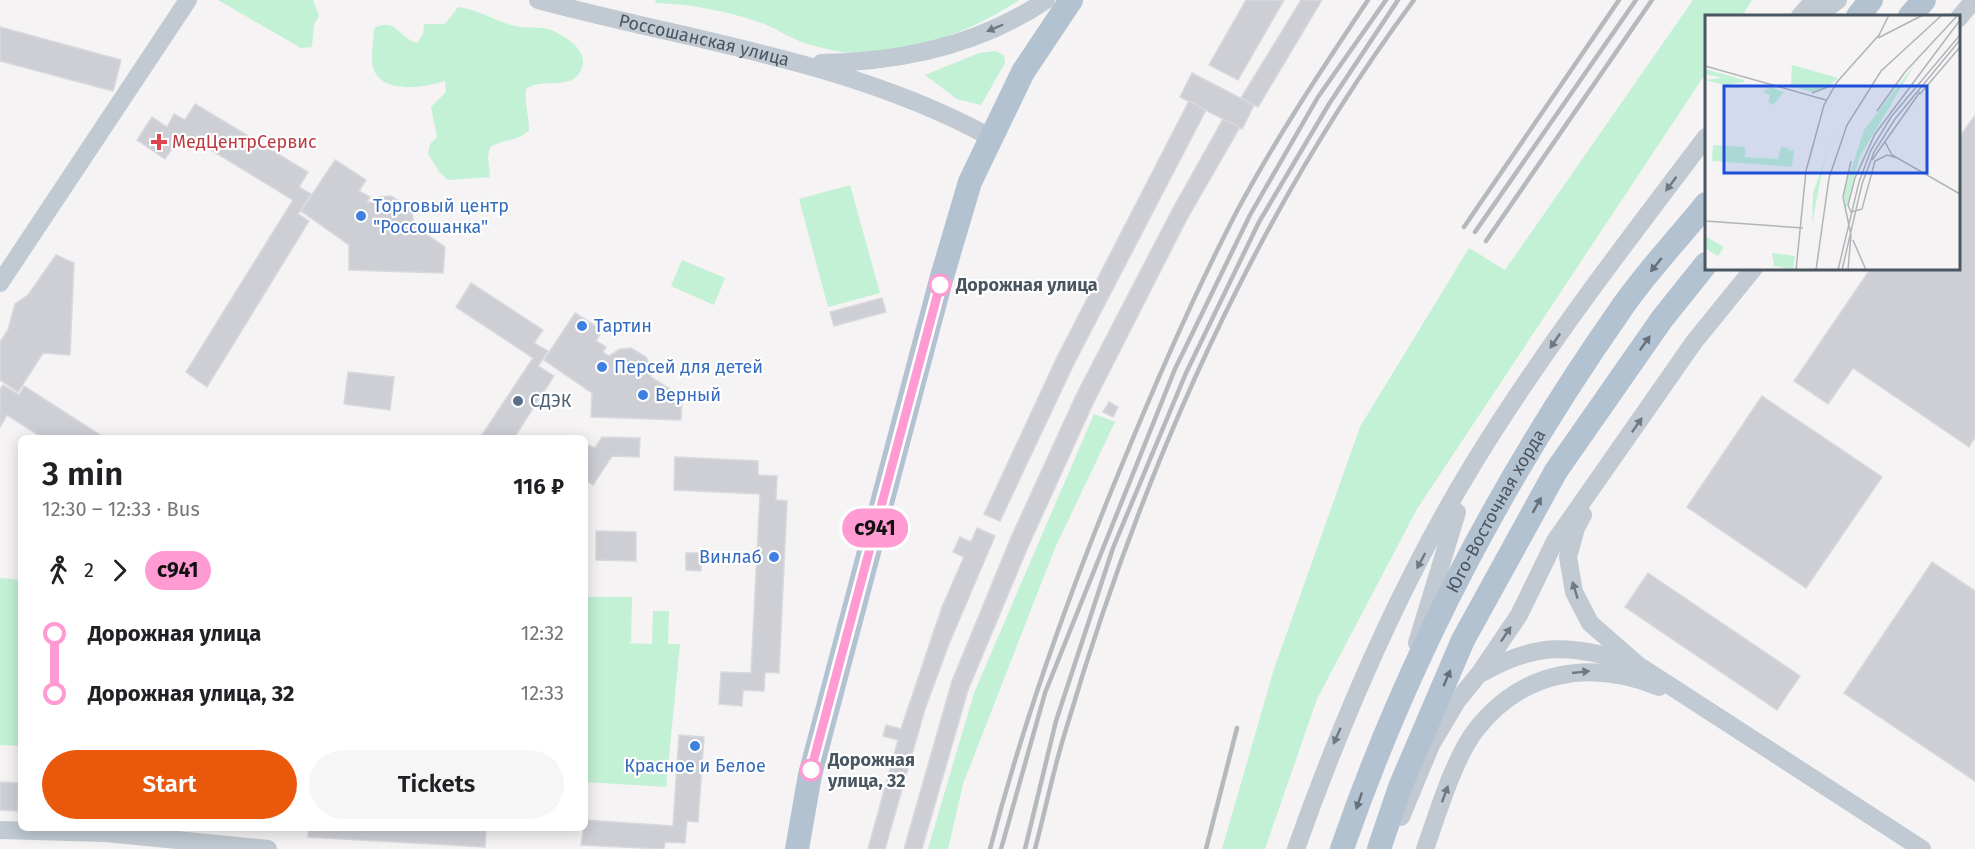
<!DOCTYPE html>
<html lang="en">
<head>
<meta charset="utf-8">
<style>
  body { margin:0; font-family:"Fira Sans",sans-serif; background:#f6f6f6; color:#202124; height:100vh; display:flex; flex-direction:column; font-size:22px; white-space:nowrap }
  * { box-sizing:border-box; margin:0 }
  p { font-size:20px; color:#757577 }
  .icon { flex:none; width:33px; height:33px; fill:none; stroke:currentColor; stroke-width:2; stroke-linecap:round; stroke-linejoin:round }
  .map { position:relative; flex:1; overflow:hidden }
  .side { position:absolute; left:18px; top:435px; width:570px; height:396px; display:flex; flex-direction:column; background:#fff; border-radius:9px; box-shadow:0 3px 15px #0003 }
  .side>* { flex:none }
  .badge { padding:0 12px; border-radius:20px; font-size:21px; line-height:39px }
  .map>.badge { position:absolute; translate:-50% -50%; box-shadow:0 0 0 3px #fff }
  .legs { display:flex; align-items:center; gap:9px; height:66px; padding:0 24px; font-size:20px }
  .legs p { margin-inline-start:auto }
  .head { display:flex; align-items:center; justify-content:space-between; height:102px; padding:0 24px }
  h1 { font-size:33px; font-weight:600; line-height:45px }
  .button { display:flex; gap:12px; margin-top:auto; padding:12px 24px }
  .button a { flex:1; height:69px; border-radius:36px; background:#ea580c; color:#fff; font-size:24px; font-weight:600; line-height:69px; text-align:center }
  .button a+a { background:#f6f6f6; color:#202124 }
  ul { padding:0 24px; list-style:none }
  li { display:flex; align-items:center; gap:21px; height:60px; font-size:22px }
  li i { display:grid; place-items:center; width:9px; height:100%; margin:0 8px; background:currentColor }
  li i::after { content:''; width:15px; height:15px; margin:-8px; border:4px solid; border-radius:50%; background:#fff }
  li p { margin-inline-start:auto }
  li:first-child i { background:linear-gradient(#0000 50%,currentColor 0) }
  li:last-child i { background:linear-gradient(currentColor 50%,#0000 0) }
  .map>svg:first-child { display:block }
</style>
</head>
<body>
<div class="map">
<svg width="1975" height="849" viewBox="0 0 1975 849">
  <rect width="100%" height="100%" fill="#f5f3f3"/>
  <g fill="#c3f1d5">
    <path d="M218 0H313L319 16 314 25 312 47 301 48Z"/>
    <path d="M656 0H1019C976 29 914 53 861 54 845 54 823 48 807 44 792 39 777 29 762 23 727 11 691 4 655 3Z"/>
    <path d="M1693 0H1752L1742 16H1706V73L1417 509 1317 699 1265 849H1222L1274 669 1360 427 1469 248 1505 270Z"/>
    <path d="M458 7C481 10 496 22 515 26 526 29 537 26 548 29 565 35 595 53 578 75 567 89 540 78 526 89 524 103 529 115 529 130 517 142 504 139 490 147L488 157 490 177 448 180 440 173 428 154 430 144 437 137 431 107 446 92 445 81C423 88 376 96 372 62 371 52 374 39 374 28 397 17 398 38 417 43L423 34 424 24H445Z"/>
    <path d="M995 51 1004 55 1005 63 981 105 957 99 925 75 979 53Z"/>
    <path d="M850 185 880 293 828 307 799 199Z"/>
    <path d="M682 260 725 278 714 305 671 286Z"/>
    <path d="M1094 414 1115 422 1055 548 963 784 948 849H928L974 693Z"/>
    <path d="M0 578 21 580V746L0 745Z"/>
    <path d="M585 597H632L631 642 628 643 652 644 653 611H669L668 644H680L666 787 585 782Z"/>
  </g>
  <g fill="#cdcfd5" stroke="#d7d9de" stroke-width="1.5">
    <path d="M1246 0H1284L1238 80 1209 65Z"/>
    <path d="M1301 0H1322L1258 107 1241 98Z"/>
    <path d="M0 27 121 60 113 91 0 61Z"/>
    <path d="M1192 73 1254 105 1242 129 1180 97Z"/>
    <path d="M1189 101 1206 110 1074 364 1000 521 984 514 1057 357Z"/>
    <path d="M195 104 308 172 299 187 311 194 298 214 309 221 207 387 186 372 293 200 183 133 165 159 137 140 152 117 167 127 174 114 185 120Z"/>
    <path d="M1975 115V437L1969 447 1853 368 1828 404 1794 381 1871 268H1958V139Z"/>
    <path d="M1223 119 1240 127 1186 221 1093 404 1028 547 968 690 922 849H904L952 681 1012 535 1077 393 1172 210Z"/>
    <path d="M335 160 366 180 359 191 370 197 367 202 369 203 379 197 391 196 408 206 412 212 414 226 445 247 443 273 349 270V245L301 211Z"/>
    <path d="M56 255 74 263 70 355 43 353 18 392 0 380V342L8 330 15 304 28 295Z"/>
    <path d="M471 283 543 330 534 343 548 351 538 366 554 376 514 438H480L533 358 456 307Z"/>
    <path d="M882 298 886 312 834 326 830 312Z"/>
    <path d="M575 313 602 330 596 341 606 347 603 352 609 356 620 349 631 348 646 357 652 370 651 377 682 397 681 420 591 417 592 393 544 360Z"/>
    <path d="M348 372 394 377 390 410 344 404Z"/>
    <path d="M3 385 19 395 24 386 105 438H43L7 415 0 427V390Z"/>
    <path d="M1762 396 1882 477 1806 588 1687 507Z"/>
    <path d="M1109 402 1118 407 1113 417 1103 412Z"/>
    <path d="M602 437 640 438 639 457 612 456 593 485 585 480V444L595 448Z"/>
    <path d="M675 457 758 461V475L777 476 776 500 787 501 779 673 765 672 764 691 743 690 742 706 719 704 721 672 751 673 760 494 674 490Z"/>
    <path d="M977 528 995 536 949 644 925 709 885 849H868L898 740 883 736 886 725 901 729 942 607 964 557 953 552 960 537 971 542Z"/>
    <path d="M596 531 636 532V561L596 560Z"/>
    <path d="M686 553H701V571L686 570Z"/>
    <path d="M1932 562 1975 591V781L1844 693Z"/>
    <path d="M1648 573 1800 676 1777 710 1625 607Z"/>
    <path d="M679 735 704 737 698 822 687 821 685 843 665 842 664 849 581 845 585 820 673 826Z"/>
    <path d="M0 782 18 783 17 811 0 810Z"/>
    <path d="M308 828H486L485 847 308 837Z"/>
  </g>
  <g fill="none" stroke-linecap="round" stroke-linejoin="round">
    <g stroke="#c1cad2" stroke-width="18">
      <path id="s1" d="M538 0C690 41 849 60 990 137"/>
      <path d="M1800 16 1814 0"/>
      <path d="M1817 16 1838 0"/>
      <path d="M1958 19 1974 0"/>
      <path d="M821 63C899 62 980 45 1046 0"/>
      <path d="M0 283 188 0"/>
      <path d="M1583 515 1576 528 1568 557 1574 592 1590 623 1638 665 1922 849"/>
      <path d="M1417 643 1457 512"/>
      <path d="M1482 673C1536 642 1573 644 1631 663"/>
      <path d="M1401 817 1431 745 1457 701 1479 674 1519 615 1555 541 1694 342 1754 268"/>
      <path d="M0 830 106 833 268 849"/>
      <path d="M1296 849C1343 717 1399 586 1472 466 1542 351 1625 244 1706 137"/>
      <path d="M1425 849C1438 813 1453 761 1475 731 1522 670 1590 659 1659 687"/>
    </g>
    <g stroke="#b3c2d1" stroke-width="24">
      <path d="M1858 16 1871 0"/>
      <path d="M1910 16 1924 0"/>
      <path d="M797 849 810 775 941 280 970 182 1023 72 1071 0"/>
      <path id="s2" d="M1342 849C1409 655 1505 474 1623 306 1648 270 1679 238 1706 204"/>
      <path d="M1379 849 1400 787 1463 640 1556 471 1662 319 1706 264"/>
    </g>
    <g stroke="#b5b8bd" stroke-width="4.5">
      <path d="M1464 227 1619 0"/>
      <path d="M1475 232 1636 0"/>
      <path d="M1486 241 1652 0"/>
      <path d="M990 849C1024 719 1068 596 1119 472 1155 384 1193 296 1237 211 1276 138 1322 69 1368 0"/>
      <path d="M1001 849 1045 693 1175 369 1250 215 1318 97 1386 0"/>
      <path d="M1025 849 1056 721 1113 548 1186 373 1259 222 1329 104 1398 0"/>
      <path d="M1035 849C1046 808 1054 766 1067 726 1143 469 1254 216 1414 0"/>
      <path d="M1206 849 1237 728"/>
    </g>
  </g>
  <defs><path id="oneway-solid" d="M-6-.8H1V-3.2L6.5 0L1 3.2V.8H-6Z" transform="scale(1.5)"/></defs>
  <g fill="#6e7983">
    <use href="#oneway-solid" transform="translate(995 28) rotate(157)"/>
    <use href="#oneway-solid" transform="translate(1671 184) rotate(127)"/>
    <use href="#oneway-solid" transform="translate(1555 341) rotate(124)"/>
    <use href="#oneway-solid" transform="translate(1637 425) rotate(-55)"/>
    <use href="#oneway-solid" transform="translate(1421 561) rotate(118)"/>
    <use href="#oneway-solid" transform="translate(1575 590) rotate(-107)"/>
    <use href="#oneway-solid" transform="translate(1506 634) rotate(-56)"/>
    <use href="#oneway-solid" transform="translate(1581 672) rotate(-6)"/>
    <use href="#oneway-solid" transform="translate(1337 736) rotate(114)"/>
    <use href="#oneway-solid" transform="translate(1445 794) rotate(-70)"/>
  </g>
  <g fill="#64717d">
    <use href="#oneway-solid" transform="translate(1656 265) rotate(129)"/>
    <use href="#oneway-solid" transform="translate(1645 343) rotate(-55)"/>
    <use href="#oneway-solid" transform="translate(1537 505) rotate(-61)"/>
    <use href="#oneway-solid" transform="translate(1447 678) rotate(-67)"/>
    <use href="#oneway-solid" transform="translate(1359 801) rotate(109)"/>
  </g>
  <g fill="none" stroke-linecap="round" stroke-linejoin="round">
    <g stroke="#fff" stroke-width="14">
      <path id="line-1" d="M811 770 940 285"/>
    </g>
    <use href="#line-1" stroke="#ff9ad2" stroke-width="9"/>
  </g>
  <path fill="#e0444e" stroke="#fff" stroke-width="2" d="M156 133h6v6h6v6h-6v6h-6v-6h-6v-6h6z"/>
  <g fill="#3f7fe0" stroke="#fff" stroke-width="2">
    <circle cx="361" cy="216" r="6"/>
    <circle cx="582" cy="326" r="6"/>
    <circle cx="602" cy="367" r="6"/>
    <circle cx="643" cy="395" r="6"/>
    <circle cx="774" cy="557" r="6"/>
    <circle cx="695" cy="746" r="6"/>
  </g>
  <g fill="#fff" stroke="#ff9ad2" stroke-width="3">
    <circle cx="940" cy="285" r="10"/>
    <circle cx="811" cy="770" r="10"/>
  </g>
  <circle fill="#5c6f8a" stroke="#fff" stroke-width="2" cx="518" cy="401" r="6"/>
  <g text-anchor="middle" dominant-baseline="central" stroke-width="4.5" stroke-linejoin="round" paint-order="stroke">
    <g font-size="18" fill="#4a5661" stroke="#fff">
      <text stroke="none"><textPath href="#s1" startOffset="171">Россошанская улица</textPath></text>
      <text stroke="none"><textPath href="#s2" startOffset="372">Юго-Восточная хорда</textPath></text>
    </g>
    <g font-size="18" fill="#be3a42" stroke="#fff" text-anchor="start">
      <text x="172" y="142">МедЦентрСервис</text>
    </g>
    <g font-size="18" fill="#366cbe" stroke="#fff" text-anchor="start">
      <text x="373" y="206">Торговый центр<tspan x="373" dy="21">"Россошанка"</tspan></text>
      <text x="594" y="326">Тартин</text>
      <text x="614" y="367">Персей для детей</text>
      <text x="655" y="395">Верный</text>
      <text x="762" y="557" text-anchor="end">Винлаб</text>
      <text x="695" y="766" text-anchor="middle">Красное и Белое</text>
    </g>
    <g font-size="18" font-weight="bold" fill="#4a5661" stroke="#fff" text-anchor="start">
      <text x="956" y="285">Дорожная улица</text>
      <text x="828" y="760">Дорожная<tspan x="828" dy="21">улица, 32</tspan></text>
    </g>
    <g font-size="18" fill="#4e5e75" stroke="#fff" text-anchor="start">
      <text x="530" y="401">СДЭК</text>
    </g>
  </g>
  <g transform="translate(1705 15)">
    <rect width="255" height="255" fill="#f5f3f3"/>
    <path d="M210 49 154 143 140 199 139 176 159 115ZM87 50 133 63 121 73 107 77 86 71ZM0 54 39 65 40 67 20 70 0 65 17 63 1 59ZM66 72 79 77 68 90 63 87 65 80 57 77ZM131 114 118 152 107 209 108 178ZM8 130 40 132V142L73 144 76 132 84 133V137L88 134 89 137 87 152 7 146ZM0 221 19 232 13 241 0 233ZM67 238 90 241 88 254 69 251Z" fill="#c3f1d5"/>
    <path fill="none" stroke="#b1b4b9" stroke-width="1.5" d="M173 23 218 0M0 51 121 85M107 78 128 70M215 79 255 32M172 96 200 57 253 0M180 127 187 140 255 179M193 143 182 140 170 146 157 194 146 197 143 190 150 163 170 119 255 5M167 145 215 77M0 206 98 213M148 225 161 255M91 255 101 156 119 90 132 67 174 20 184 0M111 255 124 163 142 110 176 56 237 0M133 255 154 167 166 135 186 102 255 20M137 255 157 169 169 137 190 104 255 25M143 255 146 220 138 182 146 146"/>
    <path fill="#1d4ed8" fill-opacity="0.15" stroke="#1d4ed8" stroke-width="3" d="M19 71H222V158H19Z"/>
    <rect width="255" height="255" fill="none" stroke="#4a5661" stroke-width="3"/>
  </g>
</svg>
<b class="badge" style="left:875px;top:528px;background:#ff9ad2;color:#111">с941</b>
<section class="side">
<div class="head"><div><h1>3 min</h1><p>12:30 – 12:33 · Bus</p></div><b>116 ₽</b></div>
<div class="legs"><svg class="icon" aria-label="walk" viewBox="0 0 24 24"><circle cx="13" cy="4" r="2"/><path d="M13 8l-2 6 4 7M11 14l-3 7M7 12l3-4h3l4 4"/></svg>2<svg class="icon" aria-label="forward" viewBox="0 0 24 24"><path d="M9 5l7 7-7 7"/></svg><b class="badge" style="background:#ff9ad2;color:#111">с941</b></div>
<ul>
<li><i style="color:#ff9ad2"></i><b>Дорожная улица</b><p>12:32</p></li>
<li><i style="color:#ff9ad2"></i><b>Дорожная улица, 32</b><p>12:33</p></li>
</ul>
<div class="button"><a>Start</a><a>Tickets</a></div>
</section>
</div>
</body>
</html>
